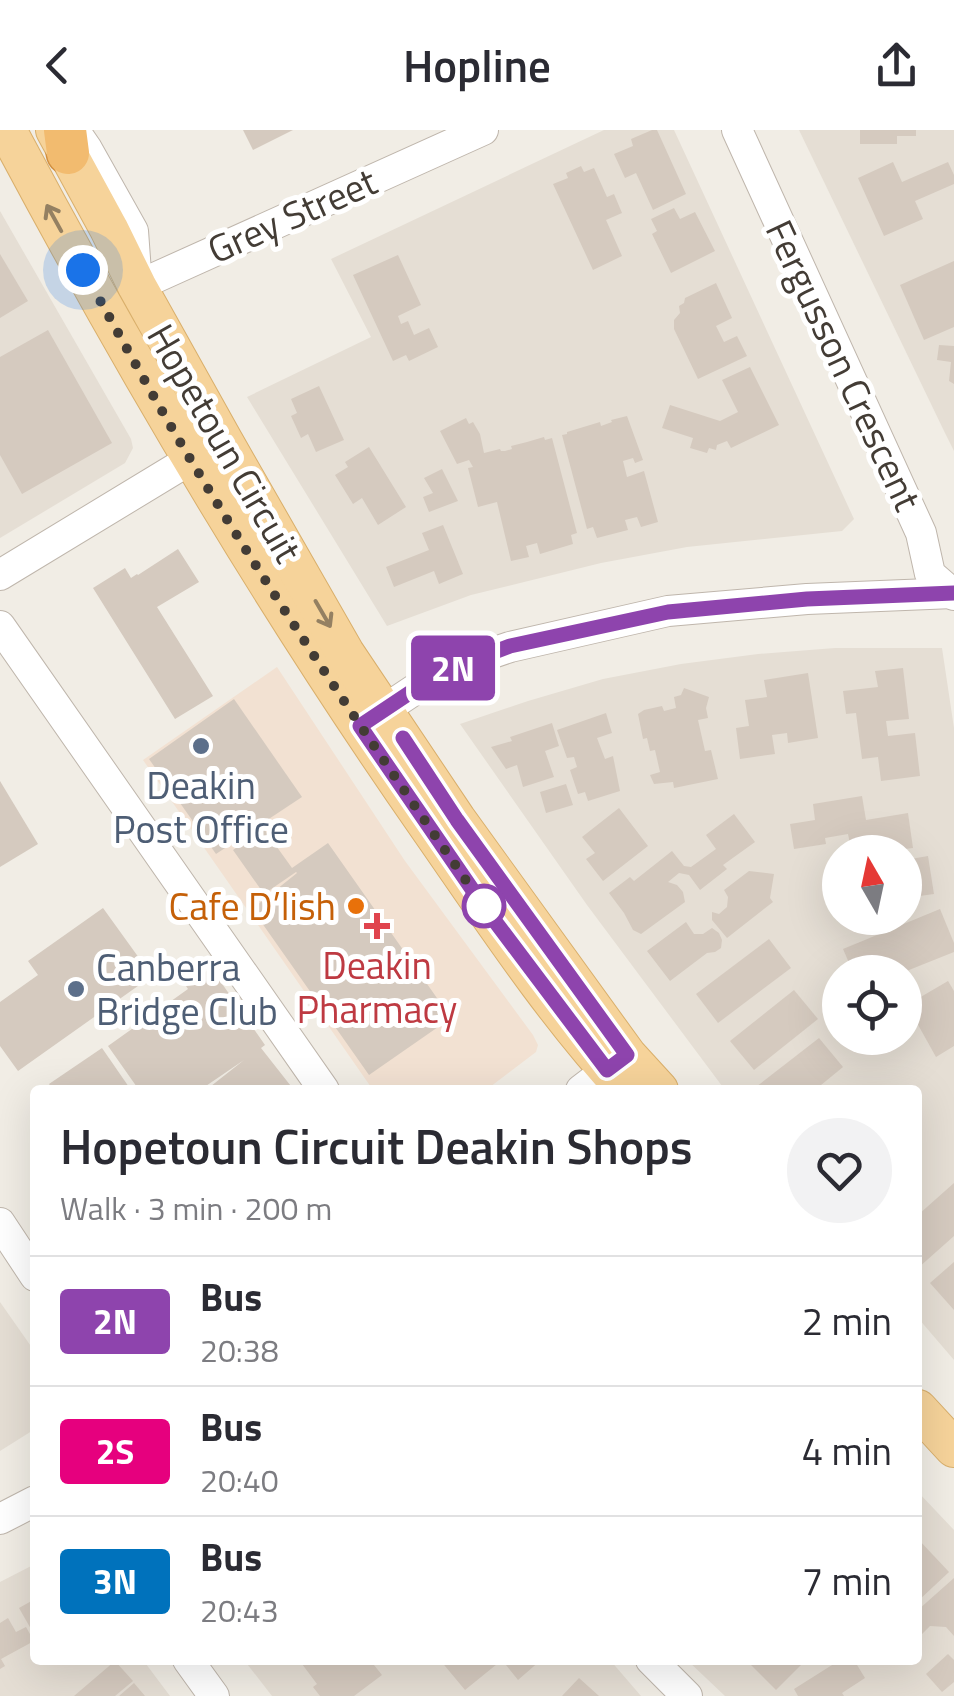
<!DOCTYPE html>
<html lang="en">
<head>
<meta charset="utf-8">
<style>
  body { margin:0; font-family:"Titillium Web",sans-serif; background:#f2f2f3; color:#2b2b33; height:100vh; display:flex; flex-direction:column; font-size:38px; white-space:nowrap }
  * { box-sizing:border-box; margin:0 }
  p { font-size:32px; color:#7c7c81 }
  .icon { flex:none; width:55px; height:55px; fill:none; stroke:currentColor; stroke-width:2; stroke-linecap:round; stroke-linejoin:round }
  .map { position:relative; flex:1; overflow:hidden }
  .sheet { position:absolute; left:30px; top:955px; width:892px; height:580px; display:flex; flex-direction:column; background:#fff; border-radius:10px; box-shadow:0 10px 40px #0002 }
  .sheet>* { flex:none }
  .badge { padding:0 20px; border-radius:8px; font-size:35px; line-height:65px }
  .needle { width:65px; rotate:351deg }
  .fabs { position:absolute; left:822px; top:705px; display:grid; gap:20px }
  .fabs a { display:grid; place-items:center; width:100px; height:100px; border-radius:50%; background:#fff; box-shadow:0 10px 40px #0002; font-size:50px }
  .you { position:absolute; width:50px; height:50px; margin:-25px; border:8px solid #fff; border-radius:50%; background:#1a73e8; box-shadow:0 0 0 15px #1a73e833 }
  .map>.badge { position:absolute; translate:-50% -50%; box-shadow:0 0 0 5px #fff }
  .round { display:grid; place-items:center; flex:none; width:105px; height:105px; border-radius:52px; background:#f2f2f3 }
  .summary { display:flex; align-items:center; justify-content:space-between; height:170px; padding:0 30px }
  h1 { font-size:48px; font-weight:600; line-height:75px }
  ul { padding:0; list-style:none }
  li { display:flex; align-items:center; gap:30px; height:130px; padding:0 30px; border-top:2px solid #e1e1e2 }
  li div { flex:1 }
  li b { display:block; font-size:38px }
  li em { font-style:normal }
  li .badge { min-width:110px; font-weight:700; text-align:center }
  header { display:flex; justify-content:space-between; align-items:center; height:130px; padding:0 30px; background:#fff; font-size:45px; font-weight:600 }
  .map>svg:first-child { display:block }
</style>
</head>
<body>
<header><svg class="icon" aria-label="back" viewBox="0 0 24 24"><path d="M15 5l-7 7 7 7"/></svg>Hopline<svg class="icon" aria-label="share" viewBox="0 0 24 24"><path d="M12 15V3M7 8l5-5 5 5M5 13v7h14v-7"/></svg></header>
<div class="map">
<svg width="954" height="1566" viewBox="0 0 954 1566">
  <rect width="100%" height="100%" fill="#f1ede5"/>
  <g fill="#e5ded4" fill-rule="evenodd">
    <path d="M604 0H674L854 389 842 401 687 417 601 433 471 465 387 496 247 267 371 207 331 129Z"/>
    <path d="M799 0H954V321L945 303Z"/>
    <path d="M0 81 131 309 133 318 125 333 0 408Z"/>
    <path d="M835 518H942L954 598V1230L918 1188V960H725L587 775 460 594 528 571 603 549 681 534 758 524ZM840 722H905V788H840ZM840 842H905V908H840Z"/>
    <path d="M0 1172 35 1222V1299L0 1321Z"/>
    <path d="M918 1362 954 1400V1566H725L687 1530H918Z"/>
    <path d="M35 1434V1530H143L170 1566H0V1452Z"/>
    <path d="M244 1530H610L641 1566H272Z"/>
  </g>
  <path fill="#f2e1d2" d="M277 537 405 731 533 905 538 915 536 922 486 960H373L143 630Z"/>
  <g fill="#d5cabf">
    <path d="M243 0H293L253 20Z"/>
    <path d="M652 0H657L686 64 653 80 636 43 625 48 614 24 633 16 631 9Z"/>
    <path d="M860 0H916V6H897V14H860Z"/>
    <path d="M893 32 902 52 948 32 954 45V54L915 71 923 89 884 106 858 48Z"/>
    <path d="M581 36 584 42 594 38 607 67 614 64 622 83 606 90 622 126 593 140 553 54 568 48 566 43Z"/>
    <path d="M674 78 680 89 695 82 715 121 671 143 652 104 657 101 651 89Z"/>
    <path d="M0 124 28 171 0 188Z"/>
    <path d="M398 125 421 175 398 186 401 194 408 191 414 205 429 198 438 217 409 231 406 225 393 231 353 145Z"/>
    <path d="M954 131V197L924 210 900 155Z"/>
    <path d="M716 153 732 188 716 196 724 212 737 206 747 226 698 249 674 199V190L680 183 679 176 684 173 685 168Z"/>
    <path d="M48 200 112 313 22 364 0 325V227Z"/>
    <path d="M939 215 954 216V254L949 251 951 232 937 230Z"/>
    <path d="M750 237 779 295 731 318 727 311 717 315 716 320 709 318 707 323 690 318 693 308 662 298 670 275 720 291 738 282 722 250Z"/>
    <path d="M319 256 344 310 316 322 308 304 301 308 291 286 297 283 291 269Z"/>
    <path d="M627 286 643 330 635 333 633 328 623 331 627 347 644 341 658 392 641 397 637 387 625 390 628 400 597 408 593 397 587 399 562 305 567 304V302L600 292 601 296 612 292 611 290Z"/>
    <path d="M466 288 469 294 473 292 480 304 484 323 500 319 501 321H505L512 319 511 316 527 312 544 307 545 310 552 308 577 403 571 405 573 414 540 424 537 413 526 416 529 427 511 431 497 372 478 377 468 338 473 337 469 330 457 334 440 301Z"/>
    <path d="M369 317 406 377 378 395 362 368 353 374 335 345 348 337 345 332Z"/>
    <path d="M442 339 458 371 429 382 423 367 433 363 424 348Z"/>
    <path d="M443 395 463 444 439 454 434 441 394 457 386 437 429 420 422 403Z"/>
    <path d="M178 419 199 452 157 477 213 566 175 589 93 458 125 438 131 448 137 444 138 445Z"/>
    <path d="M903 538 909 589 886 591 888 606 915 603 920 646 881 651 878 627 862 629 856 583 846 584 843 561 878 557 875 541Z"/>
    <path d="M808 543 818 608 788 613 787 603 772 605 775 624 740 629 736 598 749 596 745 570 767 567 764 550Z"/>
    <path d="M684 558 709 567 706 578 708 588 698 590 705 621 711 620 718 649 674 658 673 652 654 654 650 645 660 642 655 620 650 621 647 608 643 609 638 584 644 580 662 576 664 581 676 578 674 567 681 565Z"/>
    <path d="M234 569 302 667 216 724 149 629Z"/>
    <path d="M606 583 612 603 597 608 605 629 613 626 620 661 588 671 585 662 578 664 570 640 577 637 574 627 567 628 557 600Z"/>
    <path d="M552 593 559 616 545 621 554 647 523 657 517 635 506 639 491 617 512 611 510 607Z"/>
    <path d="M0 651 38 714 0 737Z"/>
    <path d="M566 654 573 675 546 683 540 662Z"/>
    <path d="M862 666 866 690 908 683 913 718 882 722H879L878 715 851 719 848 704 825 708 826 714 794 719 790 694 815 690 813 674Z"/>
    <path d="M619 678 648 716 603 751 586 729 595 723 582 707Z"/>
    <path d="M734 684 755 712 723 735 727 739 700 760 689 745 679 743 668 752 677 755 683 762 685 772 641 804 633 800 624 783 609 763 630 747 634 751 672 721 684 736 691 737 716 719 706 705Z"/>
    <path d="M264 699 292 738 328 713 451 888 369 945 252 779 297 743 296 742 264 764 233 720Z"/>
    <path d="M928 726 934 764 905 768V730Z"/>
    <path d="M749 741 774 744 770 768 773 772 727 808 712 790V782L719 784 727 777 728 767 724 760Z"/>
    <path d="M103 778 152 846 18 941 0 916V872L38 845 28 831Z"/>
    <path d="M940 779 954 813V822L904 842H853L843 819Z"/>
    <path d="M686 792 694 804H703L712 798 719 803 722 810 721 818 715 822 707 823 670 851 647 821Z"/>
    <path d="M769 809 791 838 718 893 696 864Z"/>
    <path d="M211 838 265 915 261 918 294 960H206L244 930 200 960H139L108 916 188 859 186 856Z"/>
    <path d="M948 851 954 861V916L936 927 907 875Z"/>
    <path d="M794 860 818 889 754 940 730 911Z"/>
    <path d="M819 908 843 937 815 960H759L756 957Z"/>
    <path d="M102 918 131 960H53L49 954Z"/>
    <path d="M954 1053V1106L918 1138V1085Z"/>
    <path d="M954 1132V1180L930 1153Z"/>
    <path d="M918 1409 949 1442 918 1471Z"/>
    <path d="M954 1448V1506L946 1497 930 1496 918 1508V1480Z"/>
    <path d="M35 1469V1506L19 1478Z"/>
    <path d="M8 1488 16 1502 26 1497 34 1511 1 1529 5 1536 0 1539V1493Z"/>
    <path d="M948 1524 954 1530V1552L942 1562 926 1544Z"/>
    <path d="M299 1530H370L382 1545 354 1566H320L313 1557 317 1554Z"/>
    <path d="M440 1530H541L518 1550 502 1530 465 1560Z"/>
    <path d="M746 1530H800L803 1533 776 1560Z"/>
    <path d="M840 1530H854L865 1548 842 1563 844 1566H798L794 1559Z"/>
    <path d="M115 1531 133 1551 115 1566H74Z"/>
    <path d="M579 1548 599 1566H562Z"/>
    <path d="M134 1553 145 1566H119Z"/>
  </g>
  <g fill="none" stroke-linecap="round" stroke-linejoin="round">
    <g stroke="#bfb6ac" stroke-width="32">
      <g id="minor">
        <path d="M74 0 87 19 133 101 137 156 483 0"/>
        <path d="M737 0 921 403 930 444 954 465"/>
        <path d="M0 445 211 317"/>
        <path d="M0 496 324 960"/>
        <path d="M366 592 420 556 463 533 510 517 668 481 807 469 954 463"/>
        <path d="M581 960 623 928"/>
        <path d="M0 1093 35 1146"/>
        <path d="M0 1389 35 1371"/>
        <path d="M188 1530 214 1566"/>
        <path d="M651 1530 687 1566"/>
      </g>
    </g>
    <g stroke="#d9af6b" stroke-width="40">
      <g id="major">
        <path d="M7 0C135 241 274 476 430 699 492 788 552 880 626 960"/>
        <path d="M55 0 109 99 137 156 223 310 345 523 457 690 627 925 659 960"/>
        <path d="M918 1279 954 1318"/>
      </g>
    </g>
    <g stroke="#d08f40" stroke-width="45">
      <path id="highway" d="M65 0 68 23"/>
    </g>
    <use href="#minor" stroke="#fff" stroke-width="30"/>
    <use href="#major" stroke="#f6d39a" stroke-width="38"/>
    <use href="#highway" stroke="#f2bb6f" stroke-width="42"/>
  </g>
  <defs><path id="oneway-shaft" d="M-6 0H5M1.5-3L5.5 0L1.5 3" fill="none" stroke-width="1.6" stroke-linecap="round" stroke-linejoin="round" transform="scale(2.5)"/></defs>
  <g stroke="#948062">
    <use href="#oneway-shaft" transform="translate(54 88) rotate(-119)"/>
    <use href="#oneway-shaft" transform="translate(323 484) rotate(60)"/>
  </g>
  <g fill="none" stroke-linecap="round" stroke-linejoin="round">
    <g stroke="#fff" stroke-width="22">
      <path id="line" d="M403 608 457 690 627 925 607 940 485 778 360 596 420 556 463 534 510 516 668 482 807 469 954 463"/>
    </g>
    <use href="#line" stroke="#8e44ad" stroke-width="15"/>
    <path stroke="#433c35" stroke-width="10" stroke-dasharray="0 18" d="M83 140C119 204 154 269 192 332 284 485 384 632 485 778L484 776"/>
  </g>
  <g fill="#5c6f8a" stroke="#fff" stroke-width="4">
    <circle cx="201" cy="616" r="10"/>
    <circle cx="76" cy="859" r="10"/>
  </g>
  <circle fill="#e8710a" stroke="#fff" stroke-width="4" cx="356" cy="776" r="10"/>
  <circle fill="#fff" stroke="#8e44ad" stroke-width="5" cx="484" cy="776" r="20"/>
  <path fill="#e0444e" stroke="#fff" stroke-width="4" d="M372 781h10v10h10v10h-10v10h-10v-10h-10v-10h10z"/>
  <g text-anchor="middle" dominant-baseline="central" stroke-width="10" stroke-linejoin="round" paint-order="stroke">
    <g font-size="38" fill="#433c35" stroke="#fff">
      <text transform="translate(292 85) rotate(-24)">Grey Street</text>
      <text transform="translate(844 235) rotate(65)">Fergusson Crescent</text>
      <text transform="translate(225 313) rotate(60)">Hopetoun Circuit</text>
    </g>
    <g font-size="38" fill="#4e5e75" stroke="#fff">
      <text x="201" y="655">Deakin<tspan x="201" dy="44">Post Office</tspan></text>
      <text x="96" y="837" text-anchor="start">Canberra<tspan x="96" dy="44">Bridge Club</tspan></text>
    </g>
    <g font-size="38" fill="#c56008" stroke="#fff" text-anchor="end">
      <text x="336" y="776">Cafe D’lish</text>
    </g>
    <g font-size="38" fill="#be3a42" stroke="#fff">
      <text x="377" y="835">Deakin<tspan x="377" dy="44">Pharmacy</tspan></text>
    </g>
  </g>
</svg>
<div class="fabs">
<a><svg class="needle" viewBox="-14 -14 28 28"><path d="M0-13l5 13h-10z" fill="#e53935"/><path d="M0 13l5-13h-10z" fill="#7c7c81"/></svg></a>
<a><svg class="icon" aria-label="locate" viewBox="0 0 24 24"><circle cx="12" cy="12" r="6"/><path d="M12 2v4M12 18v4M2 12h4M18 12h4"/></svg></a>
</div>
<div class="you" style="left:83px;top:140px"></div>
<b class="badge" style="left:453px;top:538px;background:#8e44ad;color:#fff">2N</b>
<section class="sheet">
<div class="summary"><div><h1>Hopetoun Circuit Deakin Shops</h1><p>Walk · 3 min · 200 m</p></div><a class="round"><svg class="icon" aria-label="heart" viewBox="0 0 24 24"><path d="M12 20l-8-8c-3-5 5-10 8-4 3-6 11-1 8 4z"/></svg></a></div>
<ul>
<li><span class="badge" style="background:#8e44ad;color:#fff">2N</span><div><b>Bus</b><p>20:38</p></div><em>2 min</em></li>
<li><span class="badge" style="background:#e6007e;color:#fff">2S</span><div><b>Bus</b><p>20:40</p></div><em>4 min</em></li>
<li><span class="badge" style="background:#0072bc;color:#fff">3N</span><div><b>Bus</b><p>20:43</p></div><em>7 min</em></li>
</ul>
</section>
</div>
</body>
</html>
